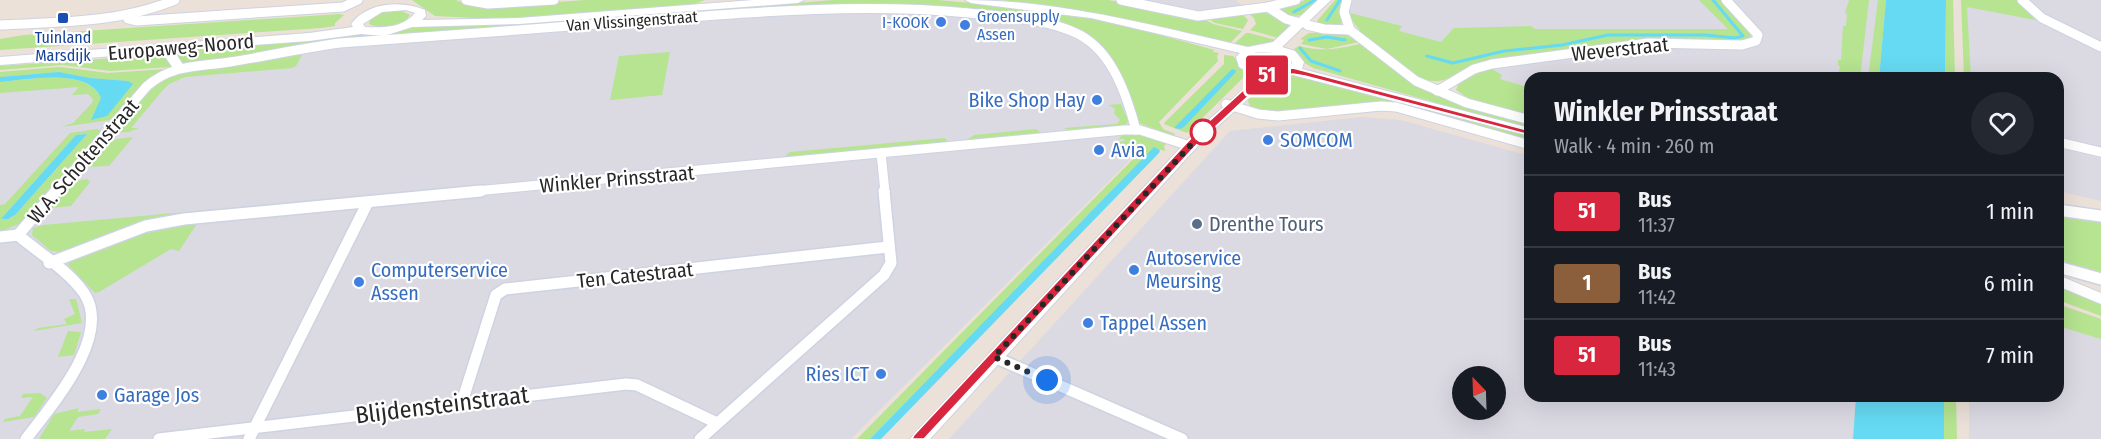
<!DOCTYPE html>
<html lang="en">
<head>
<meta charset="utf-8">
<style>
  body { margin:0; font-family:"Fira Sans Condensed",sans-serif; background:#242831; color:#f1f3f6; height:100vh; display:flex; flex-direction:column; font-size:22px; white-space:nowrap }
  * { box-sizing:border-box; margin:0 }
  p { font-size:20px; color:#9ea1a6 }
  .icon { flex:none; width:33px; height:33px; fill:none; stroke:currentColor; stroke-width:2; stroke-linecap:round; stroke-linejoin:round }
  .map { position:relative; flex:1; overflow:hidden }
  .drawer { position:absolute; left:1524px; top:72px; width:540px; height:330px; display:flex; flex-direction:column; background:#171b24; border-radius:18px; box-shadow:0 6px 24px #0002 }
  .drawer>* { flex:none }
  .badge { padding:0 12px; border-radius:4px; font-size:21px; line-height:39px }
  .needle { width:39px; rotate:337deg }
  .controls { position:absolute; left:1452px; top:366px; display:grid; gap:12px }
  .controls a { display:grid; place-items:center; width:54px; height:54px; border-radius:50%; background:#171b24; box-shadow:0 6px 24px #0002; font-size:30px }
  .you { position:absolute; width:30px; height:30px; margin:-15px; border:4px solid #fff; border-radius:50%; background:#1a73e8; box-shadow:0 0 0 9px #1a73e833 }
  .map>.badge { position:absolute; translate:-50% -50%; box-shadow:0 0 0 3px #fff }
  .round { display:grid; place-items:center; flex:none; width:63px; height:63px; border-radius:32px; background:#242831 }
  .overview { display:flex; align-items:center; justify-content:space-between; height:102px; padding:0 30px }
  h1 { font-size:28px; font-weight:700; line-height:45px }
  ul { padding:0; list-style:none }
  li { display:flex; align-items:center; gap:18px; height:72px; padding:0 30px; border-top:2px solid #363941 }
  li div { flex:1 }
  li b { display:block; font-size:22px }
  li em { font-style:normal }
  li .badge { min-width:66px; font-weight:700; text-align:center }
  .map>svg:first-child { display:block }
</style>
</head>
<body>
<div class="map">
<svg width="2101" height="439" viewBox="0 0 2101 439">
  <rect width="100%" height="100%" fill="#ebe1d8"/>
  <g fill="#dbd9e2" fill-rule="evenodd">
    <path d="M1132 0H1235L1246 8 1205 13Z"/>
    <path d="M1351 0H1886L1879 78H1530V94L1352 21 1347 13Z"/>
    <path d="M2016 0H2101V201L2058 191V78H1968L1964 5 2027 12Z"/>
    <path d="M843 7 1050 24 1107 58 1143 147 851 439H0V72L63 67 109 74 197 66 293 49Z"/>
    <path d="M1362 117 1401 120 1530 156V396H1856L1853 439H949L1230 131ZM1462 376H1496V410H1462Z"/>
    <path d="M2058 325 2101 338V439H1969V396H2058Z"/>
  </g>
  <g fill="#b6e491" fill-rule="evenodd">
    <path d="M412 0H456L466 4 494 7 584 0H705L692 5 496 19 435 16Z"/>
    <path d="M833 0H938L1035 9V11L1028 16 921 6 350 38 348 34 377 35 434 24 506 25 644 16Z"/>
    <path d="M1001 0H1108L1202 18 1213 24 1242 31 1230 43 1110 16Z"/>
    <path d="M1305 0H1320C1303 14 1300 22 1279 10Z"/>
    <path d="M1335 0H1343L1339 11 1342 23 1337 26 1320 25 1317 21Z"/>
    <path d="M1699 0H1722L1750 33 1751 38 1741 42C1711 41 1680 38 1650 40 1595 44 1541 55 1487 63 1466 66 1451 83 1432 81 1412 79 1352 33 1350 13L1402 26 1399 31 1441 42 1454 28 1531 26 1535 29H1728Z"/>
    <path d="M1849 0H1869L1860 78H1838L1840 66 1838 65V60H1841L1843 26H1846L1847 14 1845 13Z"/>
    <path d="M1878 0H1886L1879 78H1868Z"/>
    <path d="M1946 0H1953L1955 78H1945Z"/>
    <path d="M1961 0H2017L2028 12 2046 22 1967 7 1971 78H1964Z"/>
    <path d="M400 10 410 15C403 27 381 30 369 24L370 19 386 11Z"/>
    <path d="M1264 12 1287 23 1290 28 1286 35 1282 34 1278 38 1250 30 1256 24 1254 18 1248 13Z"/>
    <path d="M1050 13 1114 22 1214 50 1213 52 1219 53 1217 56 1218 61 1159 122 1163 129 1175 134 1173 136 1139 123C1127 92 1119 52 1088 35 1074 27 1057 24 1043 20L1041 16Z"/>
    <path d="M339 14 344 15 335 23V26L321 28 0 50V39L24 35Z"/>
    <path d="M1242 14 1248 20 1243 29 1215 23 1207 18Z"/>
    <path d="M1326 32 1346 35 1359 42 1327 49 1301 44 1304 40 1300 39 1309 33Z"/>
    <path d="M1246 33H1249L1276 40C1267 49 1245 48 1234 44Z"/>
    <path d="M339 35 341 39 233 60 183 63 173 52Z"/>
    <path d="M1360 44 1426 90 1467 107 1530 124V129L1313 68 1303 62 1294 49 1299 46C1321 52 1338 49 1360 44Z"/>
    <path d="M670 52 662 95 610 100 619 56Z"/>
    <path d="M303 53 296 66 292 68 185 77 169 84 162 91 131 128H139L129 132 114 133 155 85 176 73Z"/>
    <path d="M158 55 166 57 171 67 110 71 63 65 0 70V66Z"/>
    <path d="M1224 55 1233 56 1245 70 1244 77 1187 133 1164 124 1165 122 1224 64Z"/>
    <path d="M59 67 108 73 166 69 143 84 110 120 61 127 73 123 92 103 93 99 88 94 72 95 79 87 0 93V82C28 80 86 67 101 98L99 107 90 119 128 81 90 78 59 72 0 77V72Z"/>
    <path d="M1490 68 1502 75 1500 79 1530 88V117L1473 101 1456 90 1459 82Z"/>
    <path d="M1294 75 1530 136V142L1396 105 1274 113 1250 106 1247 99 1270 78Z"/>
    <path d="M1121 104 1128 121 1125 126 1071 132 1064 128 1117 124 1120 120 1114 113 1115 109 1109 105Z"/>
    <path d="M97 129 101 131 21 223 0 232V205L5 204 70 133ZM87 134 15 215 11 218 1 219 76 135Z"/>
    <path d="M1036 129 1040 132 1038 136 969 142 968 139 974 135Z"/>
    <path d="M1122 133H1140L1167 143 1164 146 1165 151 1154 148 870 439H857L1138 154 1122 149 1119 142 1125 141 1124 139H1117L1120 138Z"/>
    <path d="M133 137 109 166 85 167 108 140Z"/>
    <path d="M945 138 949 144 783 158 790 152Z"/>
    <path d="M87 179 90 182 71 206 50 208 72 182Z"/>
    <path d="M229 208 226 211 65 252 51 251 32 235 33 228 43 225Z"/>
    <path d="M2058 215 2101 221V275L2071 265 2058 257Z"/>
    <path d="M198 222 179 251 171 249 99 292 95 293 68 265 70 260 146 230Z"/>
    <path d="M2058 286 2101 302V316L2058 300Z"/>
    <path d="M69 299H76L82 323 34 331 38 328 67 324 64 319 75 314Z"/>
    <path d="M2058 304 2101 319V339L2058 326Z"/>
    <path d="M68 331 81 332 74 355 58 357Z"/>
    <path d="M40 393 47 398 34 417 3 422 5 419 20 416 33 397 21 398 23 394Z"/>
    <path d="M1944 396H1956L1957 439H1944Z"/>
    <path d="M79 408 77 412 101 409 98 414 78 417 69 431 85 429 84 432 112 429 105 439H39L54 414Z"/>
  </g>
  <g fill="#65daf2">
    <path d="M1886 0H1946L1945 78H1879Z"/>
    <path d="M1232 69 1236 70 1235 73 1184 127 1180 129 1174 128Z"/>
    <path d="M59 72 90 78 128 81 133 84 107 116 91 120 101 98C88 67 27 80 0 82V77Z"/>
    <path d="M87 134 15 215 8 219H1L76 135Z"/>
    <path d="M1154 147 1160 150 1159 153 881 439H870Z"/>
    <path d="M1856 396H1944V439H1853Z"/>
  </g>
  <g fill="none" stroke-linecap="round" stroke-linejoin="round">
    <g stroke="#65daf2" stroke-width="3">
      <path d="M1294 12 1315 0"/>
      <path d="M1327 20 1340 0"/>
      <path d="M1309 40 1327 37 1345 40"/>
      <path d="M1300 48 1311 61 1340 71"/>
      <path d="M1427 56 1453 63 1504 51 1562 45 1608 35H1705L1735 38 1743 36 1713 0"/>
    </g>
    <g stroke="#cdd3e1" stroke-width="11">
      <g id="street-far1">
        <path d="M466 0 488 4 554 0"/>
        <path d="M1121 0 1198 16 1268 7 1296 0"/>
        <path d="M1347 0 1344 12 1350 30 1416 81 1467 103 1530 120"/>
        <path d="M2022 0 2042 18 2101 47"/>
        <path d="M1268 7 1286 19 1300 23"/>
        <path d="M128 16V19L136 21 343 7 358 0"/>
        <path d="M0 25C60 22 119 23 175 0"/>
        <path d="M1307 25 1324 29 1350 30"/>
        <path d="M1437 91 1474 69 1492 64 1648 43 1742 45 1756 41 1758 35 1726 0"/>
        <path d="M1226 104 1258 114 1278 116 1381 106 1396 107 1530 145"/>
        <path d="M2058 142 2101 152"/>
        <path d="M881 153 885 192"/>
        <path d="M55 192 147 86C173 64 198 67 230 62 267 56 303 48 340 43 443 36 545 28 648 20 754 12 862 3 969 13 1005 17 1047 18 1080 35 1113 53 1127 96 1136 130"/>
        <path d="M465 192 1124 130H1140L1190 146"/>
      </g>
    </g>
    <g stroke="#cdd3e1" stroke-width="14">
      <g id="street">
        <path d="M2058 210 2101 216"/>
        <path d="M0 237 18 235"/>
        <path d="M49 263 146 226 184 219 481 191"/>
        <path d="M2058 267 2101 279"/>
        <path d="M994 357 1182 439"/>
        <path d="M462 402 496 295 505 289 888 247"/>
        <path d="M26 439C51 406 113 336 84 293 68 270 39 253 18 235L56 191"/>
        <path d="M159 439 626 384 637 385 717 423"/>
        <path d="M249 439 368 202"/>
        <path d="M700 439 884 275 891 263 884 191"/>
      </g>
    </g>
    <g stroke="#cdd3e1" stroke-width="2">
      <g id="secondary">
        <path d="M753 0H804L798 3 519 24 412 27 384 36 361 34 309 41 171 51 175 52 185 68 179 72 175 71 166 58 151 53 0 65V57L309 33 353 27 351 24C367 2 402 0 425 10L426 16 422 20 519 18ZM406 10 415 13C403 28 382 28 365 27L363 24 382 12Z"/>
        <path d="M965 0C1061 0 1154 26 1248 47L1273 42 1318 0H1331L1282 47 1295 51 1304 62 1302 69 1530 128V136L1293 75 1270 79 1207 136 930 439H910L1197 130 1258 77 1239 67 1236 57 1240 53 1091 18 1049 13 1031 24 1025 21 1035 11 971 3ZM1256 52C1269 52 1283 52 1292 62L1291 65C1278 75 1262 73 1249 63L1248 58Z"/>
        <path d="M2058 275 2101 293V304L2058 286Z"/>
      </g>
    </g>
    <use href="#street-far1" stroke="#fff" stroke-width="9"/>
    <use href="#street" stroke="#fff" stroke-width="11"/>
    <use href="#secondary" fill="#fff" fill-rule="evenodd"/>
  </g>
  <path fill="#d7263d" stroke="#fff" stroke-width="1.5" d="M1293 68 1535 132 1530 135 1305 76 1293 74 1269 77 1201 140 924 439H912L914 435 1194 135 1263 72Z"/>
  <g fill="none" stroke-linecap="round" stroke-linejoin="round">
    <path stroke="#272727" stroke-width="6" stroke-dasharray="0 10.8" d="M1047 380 994 357 1203 132"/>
  </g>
  <rect fill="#1a4fb4" stroke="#fff" stroke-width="2" x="57" y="12" width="12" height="12" rx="3"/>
  <g fill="#3f7fe0" stroke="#fff" stroke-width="2">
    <circle cx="941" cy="22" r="6"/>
    <circle cx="965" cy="25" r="6"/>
    <circle cx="1097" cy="100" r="6"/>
    <circle cx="1268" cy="140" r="6"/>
    <circle cx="1099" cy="150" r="6"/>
    <circle cx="1134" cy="270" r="6"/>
    <circle cx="359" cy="282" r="6"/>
    <circle cx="1088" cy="323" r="6"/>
    <circle cx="881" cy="374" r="6"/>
    <circle cx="102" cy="395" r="6"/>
  </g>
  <circle fill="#fff" stroke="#d7263d" stroke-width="3" cx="1203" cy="132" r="12"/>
  <circle fill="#5c6f8a" stroke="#fff" stroke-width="2" cx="1197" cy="224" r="6"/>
  <g text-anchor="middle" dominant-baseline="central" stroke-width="4.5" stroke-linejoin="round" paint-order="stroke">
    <g font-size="16" fill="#366cbe" stroke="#fff" text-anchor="start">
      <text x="977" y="16">Groensupply<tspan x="977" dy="18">Assen</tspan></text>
      <text x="929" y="22" text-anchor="end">I-KOOK</text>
    </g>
    <g font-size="16" fill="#272727" stroke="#fff">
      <text transform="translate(632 21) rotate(-4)">Van Vlissingenstraat</text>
    </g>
    <g font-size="16" fill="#164399" stroke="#fff">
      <text x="63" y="37">Tuinland<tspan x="63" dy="18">Marsdijk</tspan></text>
    </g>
    <g font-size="20" fill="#272727" stroke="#fff">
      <text transform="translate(181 47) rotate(-5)">Europaweg-Noord</text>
      <text transform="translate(1620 49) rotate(-6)">Weverstraat</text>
      <text transform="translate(83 161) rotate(-49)">W.A. Scholtenstraat</text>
      <text transform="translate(617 179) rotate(-5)">Winkler Prinsstraat</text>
      <text transform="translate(635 275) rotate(-6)">Ten Catestraat</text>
    </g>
    <g font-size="20" fill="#366cbe" stroke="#fff" text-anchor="start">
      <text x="1085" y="100" text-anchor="end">Bike Shop Hay</text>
      <text x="1280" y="140">SOMCOM</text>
      <text x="1111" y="150">Avia</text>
      <text x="1146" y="258">Autoservice<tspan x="1146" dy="23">Meursing</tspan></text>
      <text x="371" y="270">Computerservice<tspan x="371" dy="23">Assen</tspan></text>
      <text x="1100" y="323">Tappel Assen</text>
      <text x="869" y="374" text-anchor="end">Ries ICT</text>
      <text x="114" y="395">Garage Jos</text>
    </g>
    <g font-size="20" fill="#4e5e75" stroke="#fff" text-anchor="start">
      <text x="1209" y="224">Drenthe Tours</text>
    </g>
    <g font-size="24" fill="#272727" stroke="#fff">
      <text transform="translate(442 405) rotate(-7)">Blijdensteinstraat</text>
    </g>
  </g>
</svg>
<div class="controls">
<a><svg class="needle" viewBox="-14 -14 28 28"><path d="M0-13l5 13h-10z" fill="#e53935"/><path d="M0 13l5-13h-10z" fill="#9ea1a6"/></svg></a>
</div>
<div class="you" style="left:1047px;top:380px"></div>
<b class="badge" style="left:1267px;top:75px;background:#d7263d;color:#fff">51</b>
<section class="drawer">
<div class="overview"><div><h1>Winkler Prinsstraat</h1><p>Walk · 4 min · 260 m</p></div><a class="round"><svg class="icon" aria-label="heart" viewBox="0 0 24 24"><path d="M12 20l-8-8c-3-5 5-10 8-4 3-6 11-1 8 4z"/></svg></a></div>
<ul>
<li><span class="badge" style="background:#d7263d;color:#fff">51</span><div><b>Bus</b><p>11:37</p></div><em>1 min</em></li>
<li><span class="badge" style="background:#8b5e3c;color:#fff">1</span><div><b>Bus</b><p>11:42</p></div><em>6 min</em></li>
<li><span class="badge" style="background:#d7263d;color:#fff">51</span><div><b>Bus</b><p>11:43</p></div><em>7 min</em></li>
</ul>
</section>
</div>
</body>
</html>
